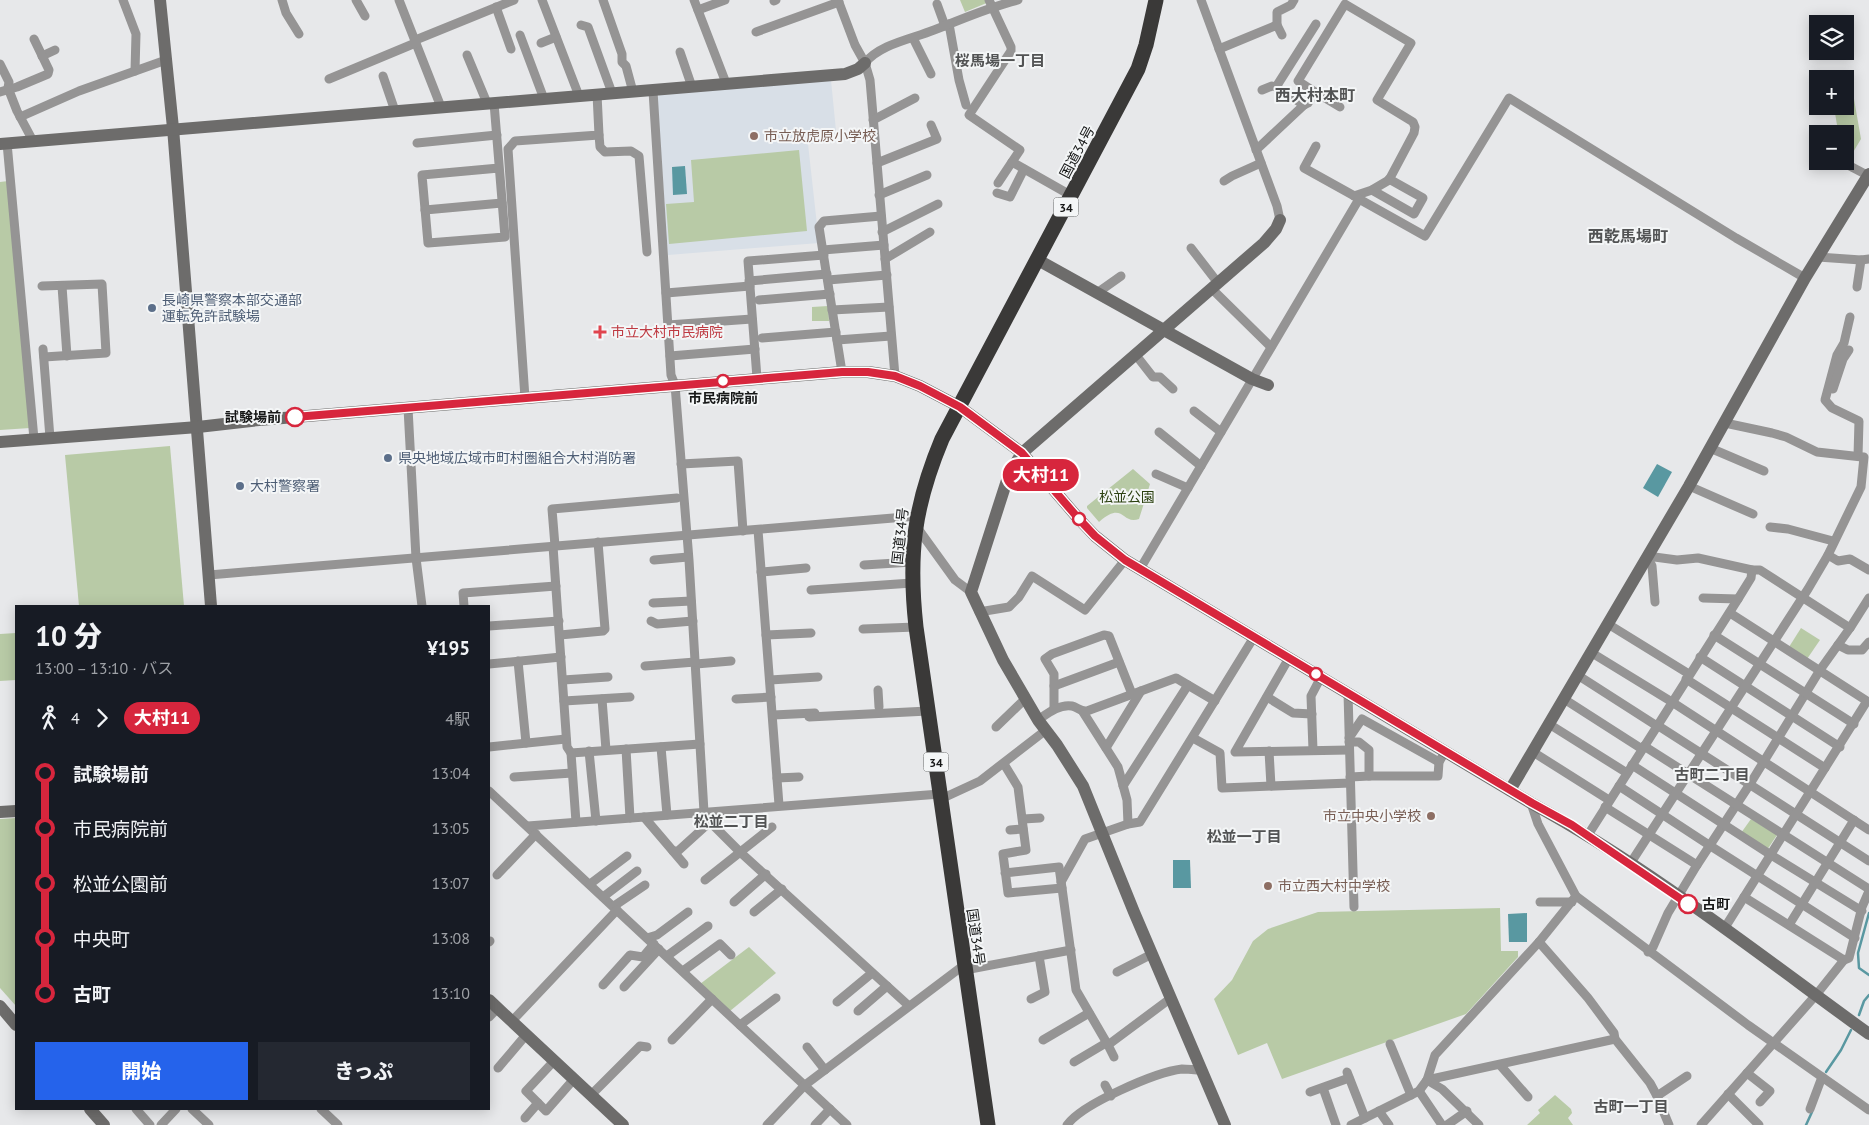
<!DOCTYPE html>
<html lang="ja">
<head>
<meta charset="utf-8">
<style>
  body { margin:0; font-family:"PT Sans","Noto Sans JP",sans-serif; background:#242831; color:#f1f3f6; height:100vh; display:flex; flex-direction:column; font-size:19px; white-space:nowrap }
  * { box-sizing:border-box; margin:0 }
  p { font-size:16px; color:#9ea1a6 }
  .icon { flex:none; width:28px; height:28px; fill:none; stroke:currentColor; stroke-width:2; stroke-linecap:round; stroke-linejoin:round }
  .map { position:relative; flex:1; overflow:hidden }
  .side { position:absolute; left:15px; top:605px; width:475px; height:505px; display:flex; flex-direction:column; background:#171b24; border-radius:0px; box-shadow:0 2px 12px #0003 }
  .side>* { flex:none }
  .badge { padding:0 10px; border-radius:16px; font-size:18px; line-height:32px }
  .buttons { position:absolute; left:1809px; top:15px; display:grid; gap:10px }
  .buttons a { display:grid; place-items:center; width:45px; height:45px; border-radius:0px; background:#171b24; box-shadow:0 2px 12px #0003; font-size:25px }
  .map>.badge { position:absolute; translate:-50% -50%; box-shadow:0 0 0 2px #fff }
  .legs { display:flex; align-items:center; gap:8px; height:55px; padding:0 20px; font-size:16px }
  .legs p { margin-inline-start:auto }
  .summary { display:flex; align-items:center; justify-content:space-between; height:85px; padding:0 20px }
  h1 { font-size:28px; font-weight:800; line-height:38px }
  .button { display:flex; gap:10px; margin-top:auto; padding:10px 20px }
  .button a { flex:1; height:58px; border-radius:0px; background:#2563eb; color:#fff; font-size:20px; font-weight:800; line-height:58px; text-align:center }
  .button a+a { background:#242831; color:#f1f3f6 }
  ul { padding:0 20px; list-style:none }
  li { display:flex; align-items:center; gap:18px; height:55px; font-size:19px }
  li i { display:grid; place-items:center; width:8px; height:100%; margin:0 6px; background:currentColor }
  li i::after { content:''; width:12px; height:12px; margin:-6px; border:4px solid; border-radius:50%; background:#171b24 }
  li p { margin-inline-start:auto }
  li:first-child i { background:linear-gradient(#0000 50%,currentColor 0) }
  li:last-child i { background:linear-gradient(currentColor 50%,#0000 0) }
  .map>svg:first-child { display:block }
</style>
</head>
<body>
<div class="map">
<svg width="1869" height="1125" viewBox="0 0 1869 1125">
  <rect width="100%" height="100%" fill="#e7e8ea"/>
  <path fill="#d8dfe7" d="M831 80 837 141 808 144 819 243 668 255 657 98 660 94Z"/>
  <g fill="#b8caa6">
    <path d="M960 0H988L989 2 965 12Z"/>
    <path d="M1845 94 1854 99 1861 139 1846 164 1835 161H1845V134H1836L1838 131 1834 107 1845 106Z"/>
    <path d="M799 150 807 231 669 244 666 204 694 202 691 160Z"/>
    <path d="M8 181 30 428 0 430V182Z"/>
    <path d="M828 306 829 321H812V307Z"/>
    <path d="M170 446 184 606H79L65 455Z"/>
    <path d="M1133 469 1150 484 1139 519C1121 525 1124 500 1099 522L1087 508V506Z"/>
    <path d="M1801 628 1820 640 1807 659 1789 647Z"/>
    <path d="M16 633V680L0 681V634Z"/>
    <path d="M16 818V1006L0 988V819Z"/>
    <path d="M1751 819 1777 835 1767 850 1741 833Z"/>
    <path d="M1500 908 1501 951H1518V957L1466 1014 1282 1079 1267 1043 1238 1055 1214 999 1232 980 1253 941 1268 929 1318 912Z"/>
    <path d="M749 947 776 973 730 1011 700 984Z"/>
    <path d="M1555 1095 1571 1109 1572 1113 1568 1118 1573 1125H1527L1540 1113 1538 1110Z"/>
  </g>
  <g fill="#5998a1">
    <path d="M685 166 687 194 673 195 672 167Z"/>
    <path d="M1657 464 1672 472 1658 497 1643 488Z"/>
    <path d="M1173 860H1190L1191 888H1173Z"/>
    <path d="M1527 913V942H1509L1508 914Z"/>
  </g>
  <g fill="none" stroke-linecap="round" stroke-linejoin="round">
    <g stroke="#5998a1" stroke-width="2.5">
      <path d="M1869 913 1858 953 1859 968 1869 975"/>
      <path d="M1859 1015 1864 1001 1869 995"/>
      <path d="M1826 1072 1841 1050 1851 1030"/>
      <path d="M1806 1125 1812 1112"/>
    </g>
    <g stroke="#959494" stroke-width="9">
      <path d="M123 0 136 34 135 71"/>
      <path d="M282 0 286 13 299 34"/>
      <path d="M356 0 365 16"/>
      <path d="M399 0 441 107"/>
      <path d="M542 0 579 96"/>
      <path d="M603 0 622 54V62L626 66 633 92"/>
      <path d="M694 0 726 83"/>
      <path d="M838 0 855 45 865 63 870 80 895 376"/>
      <path d="M989 0 1011 47V51L969 115 1020 150 998 183"/>
      <path d="M1201 0 1277 206 1280 220"/>
      <path d="M774 1 776 0"/>
      <path d="M937 4 945 26"/>
      <path d="M496 7 511 49"/>
      <path d="M698 10 725 0"/>
      <path d="M949 24 959 80 966 105"/>
      <path d="M581 25 588 27 612 93"/>
      <path d="M1277 25V12L1291 5 1294 0"/>
      <path d="M756 32 839 2"/>
      <path d="M520 35 544 99"/>
      <path d="M913 38 931 74"/>
      <path d="M541 43 556 37"/>
      <path d="M1219 49 1277 25 1282 35"/>
      <path d="M680 52 692 87"/>
      <path d="M467 55 487 103"/>
      <path d="M42 56 55 50"/>
      <path d="M865 63C880 44 912 39 934 30 963 19 986 8 1018 0"/>
      <path d="M0 64 9 82 8 88 17 111 33 141"/>
      <path d="M383 76 395 111"/>
      <path d="M329 79 413 44 418 39 514 0"/>
      <path d="M1262 90 1272 86 1276 87"/>
      <path d="M653 91 671 375 675 385 689 560 704 812 710 822 740 852 909 1006"/>
      <path d="M0 92 17 87 48 74 49 70 34 39"/>
      <path d="M1315 92 1298 81 1345 4 1411 43 1377 100 1413 122 1415 127 1414 133 1389 180 1372 190 1354 196"/>
      <path d="M494 103 505 237 428 243 422 175 499 168"/>
      <path d="M1304 105 1308 103 1315 92 1340 107"/>
      <path d="M20 117 79 91 166 60"/>
      <path d="M873 120 915 98"/>
      <path d="M599 135 600 147 605 152 631 151 639 156 647 252"/>
      <path d="M7 143 34 439"/>
      <path d="M417 143 497 135"/>
      <path d="M1316 146 1304 168 1358 198"/>
      <path d="M1256 150 1304 105 1276 87 1316 24"/>
      <path d="M1012 162 1072 196"/>
      <path d="M877 163 937 139 931 125"/>
      <path d="M1846 164 1869 176"/>
      <path d="M1224 181 1232 176 1261 163"/>
      <path d="M1372 190 1414 214 1423 198 1389 179"/>
      <path d="M997 193 1010 197 1024 169"/>
      <path d="M879 195 927 175"/>
      <path d="M425 210 502 203"/>
      <path d="M882 232 938 204"/>
      <path d="M1191 248 1218 283"/>
      <path d="M823 250 884 245"/>
      <path d="M1818 257 1861 260 1869 259"/>
      <path d="M885 259 930 232"/>
      <path d="M828 280 887 275"/>
      <path d="M749 281 827 274"/>
      <path d="M42 286 102 284 106 353 44 357"/>
      <path d="M62 286 67 356"/>
      <path d="M1857 287 1861 260"/>
      <path d="M1212 289 1271 347"/>
      <path d="M666 293 750 286"/>
      <path d="M1097 293 1121 276"/>
      <path d="M759 300 830 294"/>
      <path d="M832 310 889 307"/>
      <path d="M1850 317 1844 343 1837 355 1825 400 1832 408 1859 421 1858 456"/>
      <path d="M668 325 752 319"/>
      <path d="M762 338 836 332"/>
      <path d="M837 340 891 336"/>
      <path d="M43 349 50 438"/>
      <path d="M1135 354 1153 377H1160L1173 389"/>
      <path d="M670 356 755 349"/>
      <path d="M842 372 819 227 824 221 881 216"/>
      <path d="M757 378 748 261 824 255"/>
      <path d="M1833 389 1843 359 1849 350"/>
      <path d="M525 398 508 149 515 141 599 135 597 94"/>
      <path d="M408 408 416 558 422 606"/>
      <path d="M1194 411 1221 432"/>
      <path d="M1725 423 1772 433 1786 437 1817 452 1862 457"/>
      <path d="M1159 432 1201 466"/>
      <path d="M1710 448 1764 471"/>
      <path d="M681 464 738 461 743 531"/>
      <path d="M1156 474 1188 488"/>
      <path d="M1689 486 1753 514"/>
      <path d="M916 526 955 580 971 592"/>
      <path d="M1770 527 1788 529 1833 541"/>
      <path d="M758 530 779 805"/>
      <path d="M553 546 567 747 571 753 700 744"/>
      <path d="M555 546 552 509 677 498"/>
      <path d="M1828 555 1838 561 1850 559 1869 570"/>
      <path d="M1647 556 1677 560 1698 558 1752 570H1760L1850 628 1820 670 1750 784 1697 865 1668 913 1653 947 1648 952"/>
      <path d="M1647 556 1652 566 1655 602"/>
      <path d="M654 560 688 557"/>
      <path d="M864 565 912 562"/>
      <path d="M1140 569 1359 199 1425 236 1509 98 1736 238 1805 278"/>
      <path d="M761 572 806 568"/>
      <path d="M209 575 917 516"/>
      <path d="M811 590 912 583"/>
      <path d="M1703 598 1738 599"/>
      <path d="M653 603 691 601"/>
      <path d="M464 606 463 593 556 586"/>
      <path d="M979 612 1009 607 1019 597 1032 576 1085 610 1125 560"/>
      <path d="M651 621 657 624 693 621"/>
      <path d="M1608 624 1689 674"/>
      <path d="M489 626 559 621"/>
      <path d="M1850 628 1869 598"/>
      <path d="M863 629 916 627"/>
      <path d="M560 635 603 631 605 629 598 542"/>
      <path d="M766 635 811 633"/>
      <path d="M1714 635 1854 724"/>
      <path d="M1838 645 1848 650H1862L1869 642"/>
      <path d="M1592 653 1672 702 1869 830"/>
      <path d="M1700 657 1840 747"/>
      <path d="M1289 658 1235 752 1349 750"/>
      <path d="M518 661 526 743"/>
      <path d="M489 664 561 657"/>
      <path d="M696 664 731 661"/>
      <path d="M645 666 695 662"/>
      <path d="M1579 676 1657 726"/>
      <path d="M1686 679 1825 768"/>
      <path d="M563 680 608 677"/>
      <path d="M770 680 818 677"/>
      <path d="M1054 686 1119 662"/>
      <path d="M878 690 879 707"/>
      <path d="M1348 693 1354 907"/>
      <path d="M1267 697 1293 713 1312 714"/>
      <path d="M602 699 606 750"/>
      <path d="M736 699 771 697"/>
      <path d="M1564 699 1642 749"/>
      <path d="M564 701 630 697"/>
      <path d="M1054 709V674L1045 659 1052 654 1104 635 1109 636 1132 694"/>
      <path d="M1083 712 1118 767 1127 800 1128 824"/>
      <path d="M773 715 815 713"/>
      <path d="M809 717 928 711"/>
      <path d="M1038 720C1048 713 1059 704 1072 706 1077 707 1081 712 1087 711L1176 678 1215 701"/>
      <path d="M1549 724 1627 773"/>
      <path d="M1657 725 1869 861"/>
      <path d="M996 727 1025 699"/>
      <path d="M1193 738 1220 753 1222 788 1350 783"/>
      <path d="M1349 738 1362 719 1439 762"/>
      <path d="M1349 742H1359L1369 750V776L1350 777"/>
      <path d="M1644 746 1869 889"/>
      <path d="M489 747 566 739"/>
      <path d="M661 747 667 815"/>
      <path d="M1106 748 1141 691"/>
      <path d="M626 749 630 818"/>
      <path d="M1313 750 1311 696 1321 677"/>
      <path d="M589 751 596 821"/>
      <path d="M1269 751 1271 786"/>
      <path d="M1533 752 1609 800"/>
      <path d="M571 753 576 822"/>
      <path d="M1004 764 1018 787 1026 850 1003 854 1008 893 1062 888 1059 867 1005 873"/>
      <path d="M1632 765 1771 855 1862 911"/>
      <path d="M1369 776H1438L1439 762 1442 757"/>
      <path d="M514 777 572 773"/>
      <path d="M777 778 799 777"/>
      <path d="M1123 786 1188 685"/>
      <path d="M1619 786 1709 845 1855 938"/>
      <path d="M489 791 847 1125"/>
      <path d="M941 799 980 781 1046 730"/>
      <path d="M1531 803 1538 824 1576 896 1748 1025 1869 1110"/>
      <path d="M1605 807 1697 865"/>
      <path d="M644 817 684 864"/>
      <path d="M1023 819 1040 818"/>
      <path d="M528 826 940 794"/>
      <path d="M1010 830 1023 829"/>
      <path d="M1588 835 1738 599 1751 578 1752 570"/>
      <path d="M673 851H678L710 822"/>
      <path d="M1630 864 1808 589 1828 555 1861 487 1864 457"/>
      <path d="M497 875 536 834"/>
      <path d="M705 880 772 827"/>
      <path d="M1061 882 1085 839 1128 824 1140 822 1254 637"/>
      <path d="M590 884 627 856"/>
      <path d="M1062 888 1076 990 1108 1045 1171 998"/>
      <path d="M603 897 637 871"/>
      <path d="M1744 897 1844 960"/>
      <path d="M734 902 766 874"/>
      <path d="M1540 902H1572"/>
      <path d="M614 906 645 885"/>
      <path d="M754 912 782 889"/>
      <path d="M1789 925 1854 820"/>
      <path d="M1724 929 1867 701 1730 613"/>
      <path d="M647 938 657 935 688 912"/>
      <path d="M489 942 490 941"/>
      <path d="M1539 942 1588 998 1614 1033 1615 1039 1650 1083 1657 1096 1669 1125"/>
      <path d="M667 956 708 926"/>
      <path d="M965 970 1071 950"/>
      <path d="M683 971 720 944 731 955"/>
      <path d="M1117 972 1152 954"/>
      <path d="M603 985 630 955 643 957 654 944"/>
      <path d="M624 987 659 949"/>
      <path d="M1031 999 1045 992 1039 956"/>
      <path d="M837 1002 872 973"/>
      <path d="M858 1011 887 986"/>
      <path d="M489 1017 498 1008"/>
      <path d="M512 1021 617 910"/>
      <path d="M740 1025 776 998"/>
      <path d="M672 1040 712 999"/>
      <path d="M1043 1040 1089 1013"/>
      <path d="M1390 1044 1411 1095"/>
      <path d="M1108 1045 1114 1057"/>
      <path d="M807 1047 825 1070"/>
      <path d="M554 1061 526 1091 546 1111 574 1079"/>
      <path d="M1074 1062 1106 1043"/>
      <path d="M1500 1065 1528 1097"/>
      <path d="M498 1068 526 1035"/>
      <path d="M1347 1072 1365 1118"/>
      <path d="M1747 1073 1770 1091 1760 1102"/>
      <path d="M1427 1080 1615 1039"/>
      <path d="M1427 1080 1442 1089 1479 1125"/>
      <path d="M1105 1085 1111 1096"/>
      <path d="M1323 1088 1336 1125"/>
      <path d="M1419 1091 1442 1125"/>
      <path d="M1310 1092 1349 1078"/>
      <path d="M1728 1094 1759 1125"/>
      <path d="M591 1095 640 1046 647 1047"/>
      <path d="M1657 1096 1687 1076"/>
      <path d="M136 1109 150 1125"/>
      <path d="M192 1109 209 1125"/>
      <path d="M321 1109 338 1125"/>
      <path d="M1810 1109 1822 1077"/>
      <path d="M1379 1111 1389 1125"/>
      <path d="M525 1118 538 1103"/>
      <path d="M161 1125 176 1109"/>
      <path d="M767 1125 805 1085 964 965"/>
      <path d="M815 1125 830 1109"/>
      <path d="M1067 1125C1082 1104 1156 1072 1182 1069 1188 1069 1195 1070 1201 1070"/>
      <path d="M1351 1125 1419 1091 1427 1080 1435 1055 1539 942 1576 896"/>
      <path d="M1447 1125 1467 1111"/>
      <path d="M1701 1125 1816 995 1844 960 1849 958 1862 907 1869 891"/>
    </g>
    <g stroke="#6d6c6b" stroke-width="12">
      <path d="M160 0 173 128 211 606"/>
      <path d="M0 144 845 74 858 69 865 63"/>
      <path d="M1038 260 1252 379 1268 385"/>
      <path d="M0 442 198 427 259 420 842 372H868L895 376 920 386 960 407 1022 453 1078 518 1095 536 1125 560 1531 803C1650 868 1760 955 1869 1034"/>
      <path d="M1510 790 1689 486 1805 278 1869 174"/>
      <path d="M0 812 16 811"/>
      <path d="M489 1000 623 1125"/>
      <path d="M0 1006 16 1025"/>
      <path d="M90 1109 104 1125"/>
      <path d="M1225 1125 1134 912 1083 786 1057 745 1038 720 1003 660 971 592 1009 474 1022 453 1264 243 1276 229 1280 220"/>
    </g>
    <path stroke="#3a3938" stroke-width="15" d="M988 1125 916 627C908 554 914 506 942 439L1138 69 1146 45 1156 0"/>
  </g>
  <g fill="none" stroke-linecap="round" stroke-linejoin="round">
    <g stroke="#fff" stroke-width="11">
      <path id="line-1" d="M295 417 842 372H868L895 376 920 386 960 407 1022 453 1078 518 1095 536 1125 560 1532 803 1572 825 1688 904"/>
    </g>
    <use href="#line-1" stroke="#d7263d" stroke-width="8"/>
  </g>
  <g fill="#8d6e63" stroke="#f4f6f7" stroke-width="2">
    <circle cx="754" cy="136" r="5"/>
    <circle cx="1431" cy="816" r="5"/>
    <circle cx="1268" cy="886" r="5"/>
  </g>
  <g fill="#5c6f8a" stroke="#f4f6f7" stroke-width="2">
    <circle cx="152" cy="308" r="5"/>
    <circle cx="388" cy="458" r="5"/>
    <circle cx="240" cy="486" r="5"/>
  </g>
  <path fill="#e0444e" stroke="#f4f6f7" stroke-width="2" d="M597.5 324.5h5v5h5v5h-5v5h-5v-5h-5v-5h5z"/>
  <g fill="#fff" stroke="#d7263d" stroke-width="2.5">
    <circle cx="723" cy="381" r="6"/>
    <circle cx="295" cy="417" r="9"/>
    <circle cx="1079" cy="519" r="6"/>
    <circle cx="1316" cy="674" r="6"/>
    <circle cx="1688" cy="904" r="9"/>
  </g>
  <g text-anchor="middle" dominant-baseline="central" stroke-width="4" stroke-linejoin="round" paint-order="stroke">
    <g fill="#f4f6f7" stroke="#595b5b" stroke-width="1">
      <rect x="1053.5" y="197.5" width="25" height="19" rx="4"/>
      <rect x="923.5" y="752.5" width="25" height="19" rx="4"/>
    </g>
    <g font-size="12" font-weight="bold" fill="#171818">
      <text x="1066" y="207">34</text>
      <text x="936" y="762">34</text>
    </g>
    <g font-size="14" fill="#785e54" stroke="#f4f6f7" text-anchor="start">
      <text x="764" y="136">市立放虎原小学校</text>
      <text x="1421" y="816" text-anchor="end">市立中央小学校</text>
      <text x="1278" y="886">市立西大村中学校</text>
    </g>
    <g font-size="14" fill="#171818" stroke="#f4f6f7">
      <text transform="translate(1077 152) rotate(-62)">国道34号</text>
      <text transform="translate(900 536) rotate(-84)">国道34号</text>
      <text transform="translate(976 937) rotate(82)">国道34号</text>
    </g>
    <g font-size="14" fill="#4e5e75" stroke="#f4f6f7" text-anchor="start">
      <text x="162" y="300">長崎県警察本部交通部<tspan x="162" dy="16">運転免許試験場</tspan></text>
      <text x="398" y="458">県央地域広域市町村圏組合大村消防署</text>
      <text x="250" y="486">大村警察署</text>
    </g>
    <g font-size="14" fill="#be3a42" stroke="#f4f6f7" text-anchor="start">
      <text x="611" y="332">市立大村市民病院</text>
    </g>
    <g font-size="14" font-weight="bold" fill="#171818" stroke="#f4f6f7">
      <text x="723" y="398">市民病院前</text>
      <text x="281" y="417" text-anchor="end">試験場前</text>
      <text x="1702" y="904" text-anchor="start">古町</text>
    </g>
    <g font-size="14" fill="#2c4111" stroke="#f4f6f7">
      <text x="1127" y="497">松並公園</text>
    </g>
    <g font-size="15" font-weight="bold" fill="#525354" stroke="#f4f6f7">
      <text x="1000" y="60">桜馬場一丁目</text>
      <text x="1712" y="774">古町二丁目</text>
      <text x="731" y="821">松並二丁目</text>
      <text x="1244" y="836">松並一丁目</text>
      <text x="1631" y="1106">古町一丁目</text>
    </g>
    <g font-size="16" font-weight="bold" fill="#525354" stroke="#f4f6f7">
      <text x="1315" y="95">西大村本町</text>
      <text x="1628" y="236">西乾馬場町</text>
    </g>
  </g>
</svg>
<div class="buttons">
<a><svg class="icon" aria-label="layers" viewBox="0 0 24 24"><path d="M12 4l9 5-9 5-9-5zM3 14l9 5 9-5"/></svg></a>
<a>+</a>
<a>−</a>
</div>
<b class="badge" style="left:1041px;top:475px;background:#d7263d;color:#fff">大村11</b>
<section class="side">
<div class="summary"><div><h1>10 分</h1><p>13:00 – 13:10 · バス</p></div><b>¥195</b></div>
<div class="legs"><svg class="icon" aria-label="walk" viewBox="0 0 24 24"><circle cx="13" cy="4" r="2"/><path d="M13 8l-2 6 4 7M11 14l-3 7M7 12l3-4h3l4 4"/></svg>4<svg class="icon" aria-label="forward" viewBox="0 0 24 24"><path d="M9 5l7 7-7 7"/></svg><b class="badge" style="background:#d7263d;color:#fff">大村11</b><p>4駅</p></div>
<ul>
<li><i style="color:#d7263d"></i><b>試験場前</b><p>13:04</p></li>
<li><i style="color:#d7263d"></i><span>市民病院前</span><p>13:05</p></li>
<li><i style="color:#d7263d"></i><span>松並公園前</span><p>13:07</p></li>
<li><i style="color:#d7263d"></i><span>中央町</span><p>13:08</p></li>
<li><i style="color:#d7263d"></i><b>古町</b><p>13:10</p></li>
</ul>
<div class="button"><a>開始</a><a>きっぷ</a></div>
</section>
</div>
</body>
</html>
